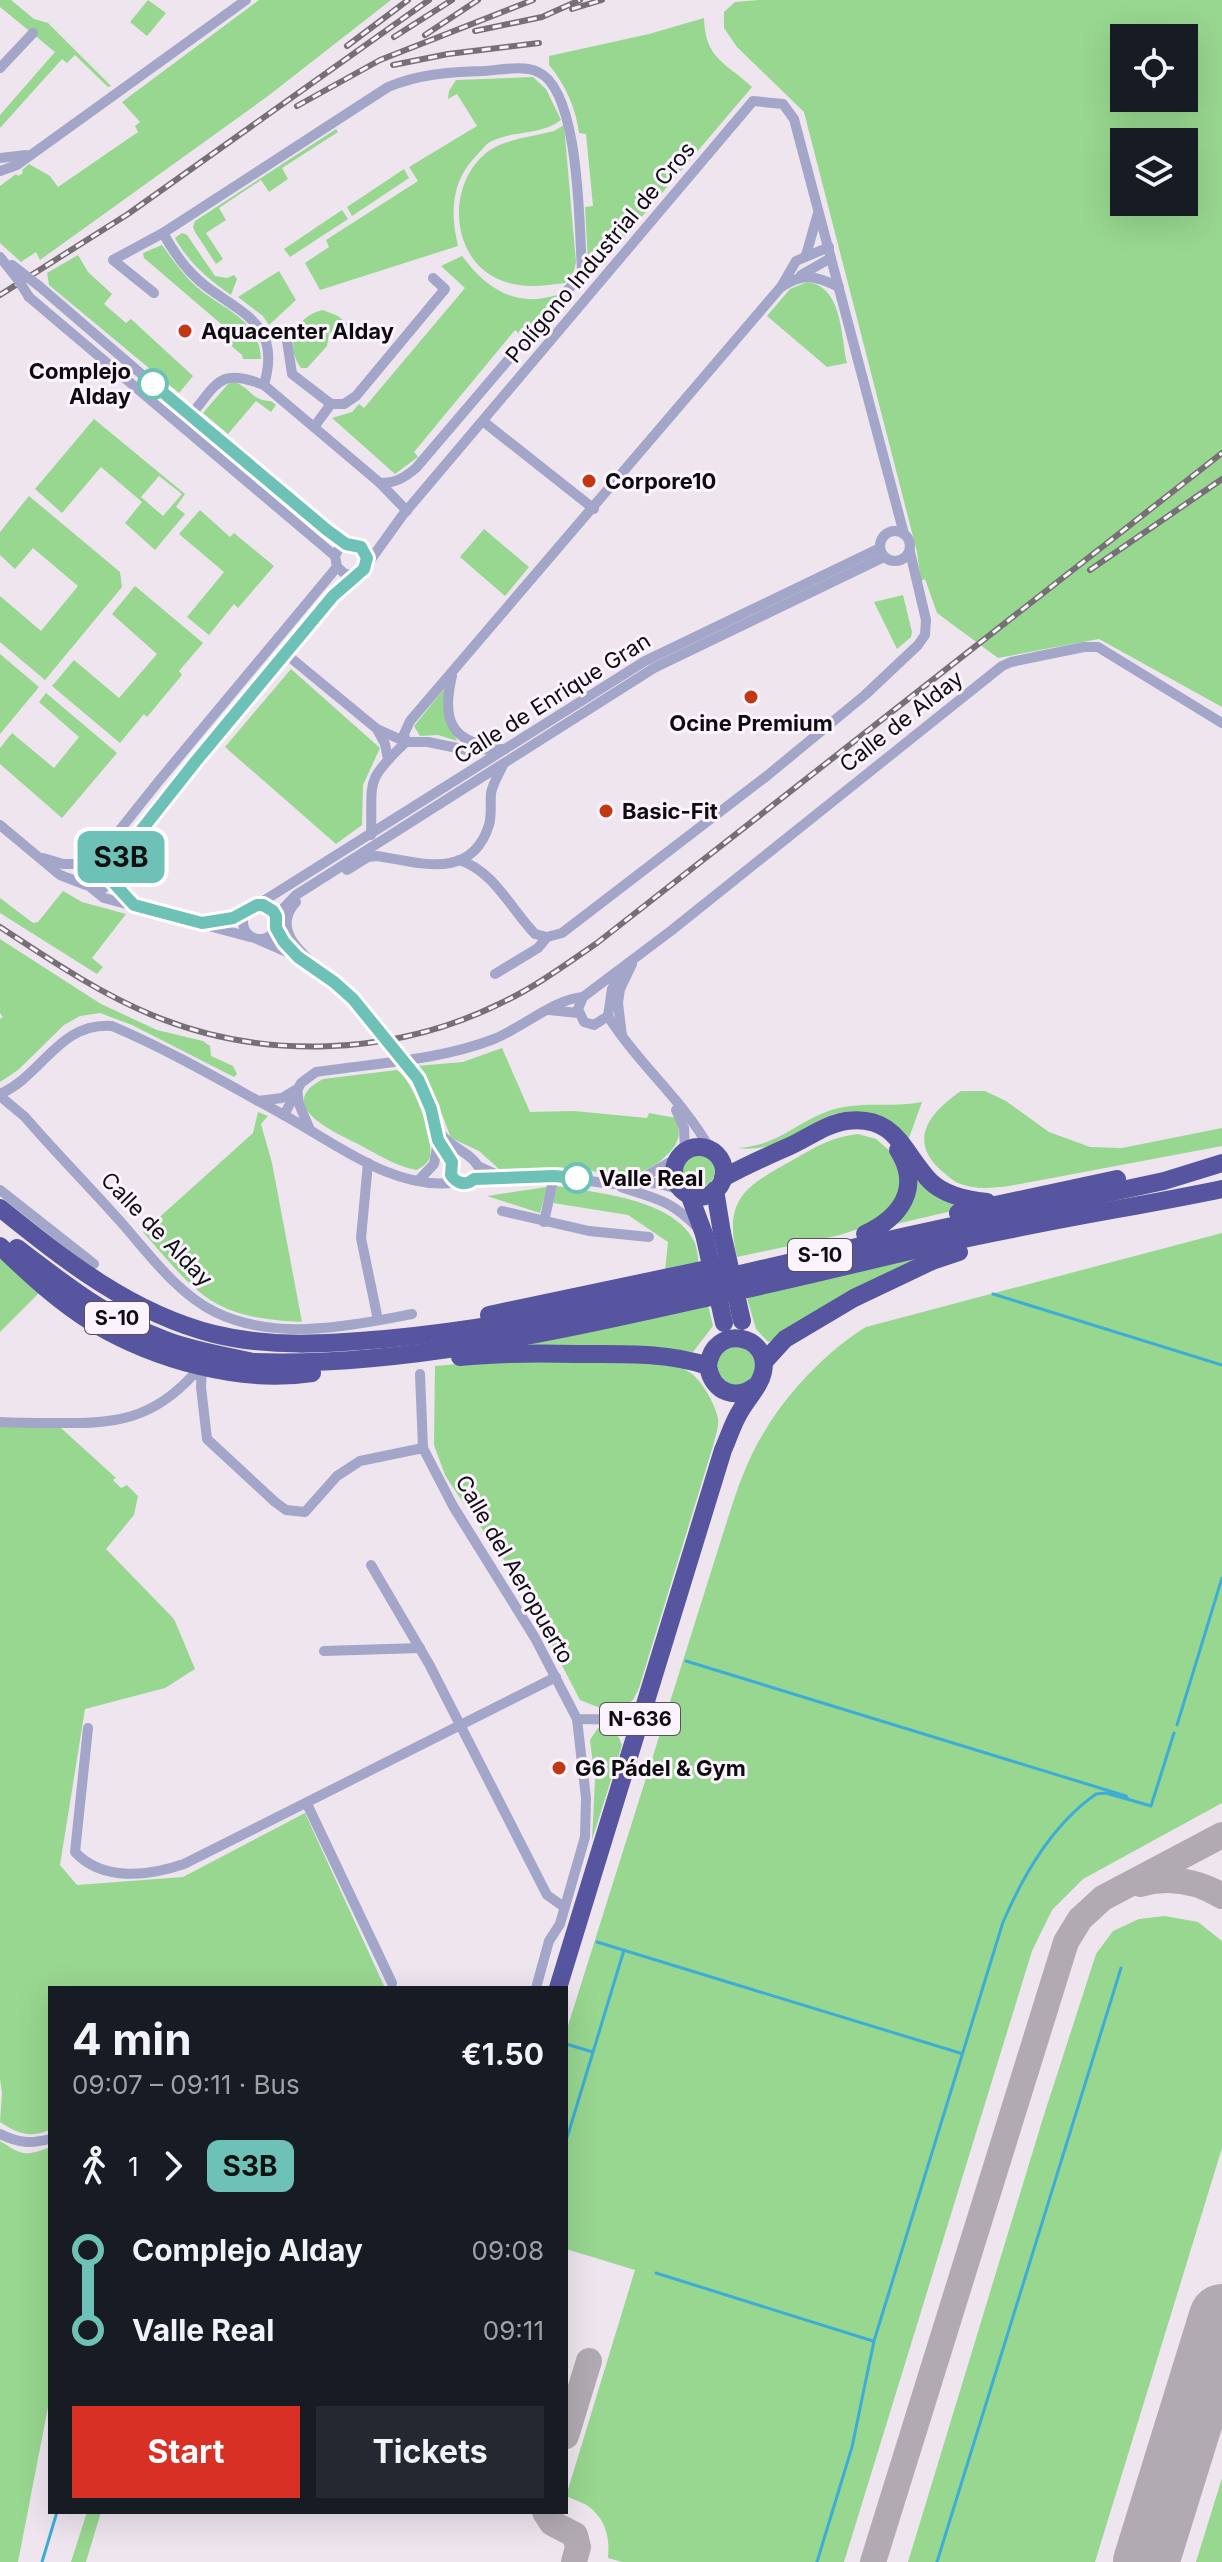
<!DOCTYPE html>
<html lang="en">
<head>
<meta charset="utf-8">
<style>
  body { margin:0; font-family:Inter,sans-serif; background:#242831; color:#f1f3f6; height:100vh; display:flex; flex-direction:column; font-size:30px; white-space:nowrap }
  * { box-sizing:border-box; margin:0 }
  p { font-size:26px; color:#9ea1a6 }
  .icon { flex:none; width:44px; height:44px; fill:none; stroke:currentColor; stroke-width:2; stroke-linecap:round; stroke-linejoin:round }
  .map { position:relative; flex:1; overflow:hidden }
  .drawer { position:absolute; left:48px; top:1986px; width:520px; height:528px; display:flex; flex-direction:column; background:#171b24; border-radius:0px; box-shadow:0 8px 32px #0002 }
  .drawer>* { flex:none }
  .badge { padding:0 16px; border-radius:12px; font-size:28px; line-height:52px }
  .fabs { position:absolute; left:1110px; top:24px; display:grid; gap:16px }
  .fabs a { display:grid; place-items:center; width:88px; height:88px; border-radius:0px; background:#171b24; box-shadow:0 8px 32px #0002; font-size:40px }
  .map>.badge { position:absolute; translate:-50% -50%; box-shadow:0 0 0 4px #fff }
  .legs { display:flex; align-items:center; gap:12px; height:88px; padding:0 24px; font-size:26px }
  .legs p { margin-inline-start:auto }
  .overview { display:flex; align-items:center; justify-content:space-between; height:136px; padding:0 24px }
  h1 { font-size:44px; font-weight:700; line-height:60px }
  .action { display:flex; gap:16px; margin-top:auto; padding:16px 24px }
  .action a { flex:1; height:92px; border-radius:0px; background:#d93025; color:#fff; font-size:32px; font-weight:700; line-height:92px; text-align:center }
  .action a+a { background:#242831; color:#f1f3f6 }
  ul { padding:0 24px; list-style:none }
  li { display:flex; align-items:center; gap:28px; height:80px; font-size:30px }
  li i { display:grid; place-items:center; width:12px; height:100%; margin:0 10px; background:currentColor }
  li i::after { content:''; width:20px; height:20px; margin:-10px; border:6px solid; border-radius:50%; background:#171b24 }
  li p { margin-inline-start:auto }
  li:first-child i { background:linear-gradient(#0000 50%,currentColor 0) }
  li:last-child i { background:linear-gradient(currentColor 50%,#0000 0) }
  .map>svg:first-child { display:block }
</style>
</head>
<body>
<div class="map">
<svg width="1222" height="2562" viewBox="0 0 1222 2562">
  <rect width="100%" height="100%" fill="#eee5ef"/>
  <g fill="#98d790" fill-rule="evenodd">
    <path d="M0 0H11L34 19 48 23 111 86 108 87 75 55 67 63 62 59 0 128V115L55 52 0 7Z"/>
    <path d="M148 0 166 13 147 36 130 22Z"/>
    <path d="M259 0H391L268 96 40 260 36 252 21 262 0 243V186L16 174 18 176 23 173 22 170 29 164 50 176 58 187 138 132 135 126 140 122 122 102Z"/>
    <path d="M759 0H1222V707L1099 639 998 658 937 613 925 579 921 581 917 552 804 112 737 47 724 28V12L735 2ZM1124 38H1184V98H1124ZM1124 142H1184V202H1124Z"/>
    <path d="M704 18C705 59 725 62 752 87L589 279 585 207 593 206 586 134 579 133C576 108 565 84 549 65V56L649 34Z"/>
    <path d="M533 77 546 89 561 120C540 136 512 130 490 142 486 144 481 151 477 155 451 181 450 212 458 246L320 290 305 263 329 247 326 240 418 181 409 167 477 126 457 94 448 99 449 91 456 80Z"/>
    <path d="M564 125 576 262 574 271 565 283C542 286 520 289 498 279 449 257 446 181 490 150 507 139 535 136 554 131Z"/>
    <path d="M336 129 338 132 282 168 288 179 269 192 261 180 219 208 226 220 206 233 223 259 216 264 195 232 193 227 195 221Z"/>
    <path d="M404 169 409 178 352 216 347 207Z"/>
    <path d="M342 210 348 219 290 257 284 249Z"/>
    <path d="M182 233 187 235 215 276 227 278 234 275 237 279 231 295C209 280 188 262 175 238Z"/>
    <path d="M162 245C173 260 183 275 198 288 224 310 259 319 261 359H243L242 355 228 343 234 335 144 258 143 253Z"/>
    <path d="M78 255 88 272 112 294 104 304 126 323 131 319 193 376 179 393 49 285 47 273Z"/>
    <path d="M462 256C487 289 515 308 557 295L521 335 515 330 414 452 418 457 395 474 332 418 352 412 359 404 364 408 465 288 441 266Z"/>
    <path d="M279 271 296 300 269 325 263 316 238 297Z"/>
    <path d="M807 282C843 286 841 338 847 363L827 367 767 316 790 289Z"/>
    <path d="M323 310 338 316 351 327 329 333 327 346 307 368H301C284 345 296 315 323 310Z"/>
    <path d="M234 382C250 387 253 402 271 401L276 405 271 412 256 401 228 434 203 413 228 384Z"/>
    <path d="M94 419 185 494 176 507 185 514 155 550 125 523 142 502 101 467 62 513 35 489ZM159 476 182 494 163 516 141 497Z"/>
    <path d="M29 496 120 572 122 587 45 680 0 642V596L41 631 78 586 33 548 15 569 0 555V532Z"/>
    <path d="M200 510 230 537 234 533 274 566 238 608 234 604 209 635 187 617 224 572 179 534Z"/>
    <path d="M484 529 529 567 505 596 460 557Z"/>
    <path d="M135 586 203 643 179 671 182 675 147 717 144 714 120 743 52 686 74 660 119 698 157 654 112 614Z"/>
    <path d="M903 595 912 632 911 637 897 649 874 602Z"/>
    <path d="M0 654 39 687 0 734Z"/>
    <path d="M291 669 380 748 363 785 362 825 336 844 225 747Z"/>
    <path d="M444 689H446L449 724 457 741 438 735 420 736 414 726Z"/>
    <path d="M46 693 117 753 62 818 0 764V748L12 733 54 768 79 737 39 702Z"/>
    <path d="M63 891 82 902 126 914 92 958 103 967 97 974 0 913V898L33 923 38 922Z"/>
    <path d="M0 939 101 1004 157 1030 203 1041 210 1046 211 1056 233 1066 237 1074 234 1077 132 1025 100 1013 80 1016 64 1025 18 1070 0 1082V1019L3 1017 0 1013Z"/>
    <path d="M502 1048 530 1112 574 1111 647 1118 649 1113 676 1118C681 1132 680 1141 669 1153 639 1183 611 1179 577 1165L576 1168 499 1169 479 1151 451 1138 438 1104 416 1066 463 1062Z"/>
    <path d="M397 1070C414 1082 434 1136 430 1157 428 1163 422 1167 417 1170 395 1166 377 1154 358 1144 334 1132 273 1105 323 1079Z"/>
    <path d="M961 1091H985L1006 1101 1049 1132 1090 1147 1122 1148 1222 1128V1146L1009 1186C993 1188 974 1190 958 1183 953 1181 948 1176 943 1172 906 1141 930 1112 961 1091Z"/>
    <path d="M922 1102 909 1138C821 1070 813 1157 737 1148 780 1146 799 1119 835 1109 864 1101 893 1108 922 1102Z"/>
    <path d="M258 1112 268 1116 261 1124 272 1163 302 1322C212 1318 199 1296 143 1232L253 1133Z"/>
    <path d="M858 1134 876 1139 891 1152 903 1177 894 1207 867 1226 840 1235 737 1257C723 1198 746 1186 793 1160 815 1147 832 1137 858 1134Z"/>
    <circle cx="699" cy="1171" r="16"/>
    <path d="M913 1167 965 1208 896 1224Z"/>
    <path d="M557 1186C598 1193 673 1199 694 1241 697 1247 698 1258 699 1265L665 1271 668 1242 628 1215 553 1203Z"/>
    <path d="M547 1187 540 1213 487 1196Z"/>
    <path d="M1222 1233V1803L1083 1879 1052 1910 1032 1951 844 2562H622L608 2558C610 2538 606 2519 588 2506 582 2502 572 2499 566 2496L635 2270 566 2249V2032L727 1521C737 1489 748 1457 766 1429 788 1392 829 1349 866 1327Z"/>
    <path d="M0 1254 42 1290 0 1332Z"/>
    <path d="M923 1257 768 1342 756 1329 746 1295Z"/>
    <path d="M708 1305 713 1326 693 1352 642 1349H505Z"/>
    <circle cx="736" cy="1366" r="19"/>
    <path d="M605 1360 685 1366V1370C699 1374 716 1405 718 1419 719 1427 715 1438 713 1446L639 1688 633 1700 625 1706 626 1709 608 1711 580 1700 544 1631 542 1614 456 1492 445 1475 434 1445 435 1366 482 1362Z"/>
    <path d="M0 1425 61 1428 116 1478 113 1480 121 1488 127 1485 138 1496 134 1515 106 1549 174 1619 195 1669 165 1688 85 1709 60 1865 77 1885 183 1877 305 1813 385 1988H50V2130C28 2138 19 2134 0 2122L2 2093 0 2079Z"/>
    <path d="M598 1728 615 1729 622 1745 592 1840 595 1780 590 1740Z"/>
    <path d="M1165 1916 1198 1922 1222 1941V2148L1095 2562H908L1043 2118 1096 1954 1113 1931 1139 1919Z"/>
    <path d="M0 2141C22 2155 25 2157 50 2147V2397L18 2562H0Z"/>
    <path d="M1222 2478V2562H1196Z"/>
    <path d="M87 2512H101L86 2562H71Z"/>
  </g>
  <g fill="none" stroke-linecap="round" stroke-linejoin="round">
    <g stroke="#3dadd7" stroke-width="3">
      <path d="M993 1294 1222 1365"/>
      <path d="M686 1661 1126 1796 1128 1799"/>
      <path d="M1177 1725 1222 1578"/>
      <path d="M597 1942 960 2053"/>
      <path d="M566 2044 593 2052"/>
      <path d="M566 2141 624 1950"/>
      <path d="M656 2273 873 2341"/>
      <path d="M42 2562 57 2512"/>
      <path d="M817 2562 852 2447 874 2341 1003 1922C1024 1874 1052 1825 1096 1794L1106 1793 1151 1806 1174 1733"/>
      <path d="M937 2562 1121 1968"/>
    </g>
    <g stroke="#b2aab2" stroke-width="26">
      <path d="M1140 1884C1168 1876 1197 1881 1222 1896"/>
      <path d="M566 2436 589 2361"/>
      <path d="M545 2512 552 2523 575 2535 578 2547 574 2562"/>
      <path d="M873 2562 1066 1942 1080 1919 1103 1898 1222 1835"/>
    </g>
    <path stroke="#b2aab2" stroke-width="66" d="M1146 2562 1222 2317"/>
    <g stroke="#a3a5c9" stroke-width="10">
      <path d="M0 68 33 33"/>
      <path d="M0 158 26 155"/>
      <path d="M0 171 17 165 246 0"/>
      <path d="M806 255 818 213"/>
      <path d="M801 275 831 258"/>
      <path d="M39 286 232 452 346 544"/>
      <path d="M781 287 796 261 829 247"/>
      <path d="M154 293 113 260 163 233"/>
      <path d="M29 297 335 556"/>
      <path d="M286 334 292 374 331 404"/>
      <path d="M264 385C281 326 246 316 207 287 189 274 174 253 163 233L388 87C419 74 450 72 484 71 500 70 523 65 538 72 580 90 579 226 582 269L578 278 416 468C404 478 396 483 380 483"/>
      <path d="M190 416C218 383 219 367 264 385L380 483 407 511"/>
      <path d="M484 422 594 509"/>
      <path d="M314 427 331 404H344L356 396 445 289 433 278"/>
      <circle cx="895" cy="546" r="15"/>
      <path d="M355 575 345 574 337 567 335 556 339 548 352 543C363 546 369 554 366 565"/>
      <path d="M286 654 377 729 406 742H428L467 750 505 749"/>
      <path d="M452 676C444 709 445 739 486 745"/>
      <path d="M377 729 385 744 388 759"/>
      <path d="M406 742 404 734 410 721 780 288C803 272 814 275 839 287"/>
      <path d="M0 825 60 875 86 885"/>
      <path d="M371 835C373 780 363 783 406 742"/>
      <path d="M43 858 63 864H89"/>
      <path d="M459 860C493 870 511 909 535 934L547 937 562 933 768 775 865 695 918 645 925 635 926 620 910 552"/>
      <path d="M98 862 107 846 158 782 337 567"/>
      <path d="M98 862 86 867 83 881 104 898 250 937"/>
      <path d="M347 870 368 857 377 856C418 862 471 882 489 825 492 815 490 804 491 793 493 783 499 774 503 765"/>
      <path d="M111 875 121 856 196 761 333 596 364 569 402 516 753 101 783 104 794 119 904 534"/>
      <path d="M110 879 133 904"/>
      <path d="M96 890 104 888 110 879 107 866 98 862"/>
      <path d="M296 902C267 934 312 961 334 982"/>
      <circle cx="260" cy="922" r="17"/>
      <path d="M257 905 645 661 880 548"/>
      <path d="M276 916 296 895 654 668 884 557"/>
      <path d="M204 923 233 918 245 911"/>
      <path d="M259 940 298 957"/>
      <path d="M623 967 612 989 608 1016 594 1025 584 1022 578 1009 583 997 672 930 1002 666 1011 662 1084 647H1098L1222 723"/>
      <path d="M495 974 538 948 547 937"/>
      <path d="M331 979 353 999"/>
      <path d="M549 1010 578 1013"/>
      <path d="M608 1016C638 1064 683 1100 710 1149"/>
      <path d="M622 1036 618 1003 620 989 632 964"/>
      <path d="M418 1079 431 1109 438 1140 452 1162"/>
      <path d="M0 1094C43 1075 59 1022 112 1026 171 1051 227 1084 282 1114 334 1142 396 1193 457 1182"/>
      <path d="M0 1096 25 1117C55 1152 88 1185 119 1220 147 1251 176 1293 215 1312 277 1342 348 1326 412 1314"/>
      <path d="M258 1101 282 1098 297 1089 299 1104 310 1130"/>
      <path d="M676 1110 684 1128 685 1151"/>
      <path d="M284 1115 301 1083 316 1072C375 1063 437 1061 494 1039 522 1028 554 999 583 997"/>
      <path d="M441 1134C451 1148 470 1152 478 1166"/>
      <path d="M452 1162 451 1175 462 1183 474 1179 554 1176 611 1184 656 1183 681 1190"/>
      <path d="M368 1163 361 1238 378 1320"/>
      <path d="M478 1166 506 1179"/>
      <path d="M418 1181 434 1164 438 1142"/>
      <path d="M637 1181 677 1158"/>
      <path d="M621 1187C656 1199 669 1199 697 1227"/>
      <path d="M0 1190 94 1264"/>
      <path d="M502 1211 589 1231 649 1237"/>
      <path d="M544 1222 554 1176"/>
      <path d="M202 1367 201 1387 207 1439 275 1502 286 1510 305 1512 337 1476 360 1461 423 1448"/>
      <path d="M420 1374 423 1448 453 1506 535 1638 577 1719 640 1720"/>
      <path d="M0 1422C19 1423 38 1423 57 1423 114 1424 152 1420 193 1375H201"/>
      <path d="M371 1565 429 1664 547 1895 564 1907"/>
      <path d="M324 1651 420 1648"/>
      <path d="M88 1728 75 1852C103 1882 149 1876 184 1864L556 1677"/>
      <path d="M307 1804 392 1983"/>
      <path d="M536 1988 549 1941 560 1924 585 1837 586 1798 577 1719"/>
      <path d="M0 2134C18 2143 31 2144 50 2139"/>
    </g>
    <g stroke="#57559f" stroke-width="18">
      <circle cx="699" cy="1172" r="25"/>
      <path d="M723 1178C745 1166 767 1156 790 1146 808 1138 826 1124 846 1121 896 1114 903 1153 930 1181 944 1195 967 1200 987 1202"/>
      <path d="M715 1190 722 1233"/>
      <path d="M689 1194 704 1234"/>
      <path d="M0 1208C66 1261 131 1313 214 1334 271 1348 327 1344 385 1339 528 1326 666 1291 805 1259 924 1231 1044 1207 1164 1181L1222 1163"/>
      <path d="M958 1213 1117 1179"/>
      <path d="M865 1234C901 1217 922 1188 898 1150"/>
      <path d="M0 1246C29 1274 60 1303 95 1324 156 1360 241 1384 312 1373"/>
      <path d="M17 1248C64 1284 109 1319 165 1340 196 1352 229 1356 261 1364"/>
      <path d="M489 1315 726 1265"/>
      <path d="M460 1357C499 1353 539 1353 578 1354 621 1354 667 1352 708 1366"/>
      <path d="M252 1362C411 1368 587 1324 742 1290 831 1271 919 1247 1008 1230 1079 1215 1151 1204 1222 1189"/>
      <path d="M764 1362 785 1339 854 1298 932 1261 959 1252"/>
      <path d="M558 1988 723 1450C729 1437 733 1422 741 1410 748 1398 760 1386 763 1372 771 1334 713 1323 708 1366 712 1393 738 1402 758 1384"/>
    </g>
    <g stroke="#767076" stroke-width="6">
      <g id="rail">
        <path d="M572 9 602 0"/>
        <path d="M475 31 542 17 580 0"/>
        <path d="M425 35 478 0"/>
        <path d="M394 37 452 0"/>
        <path d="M347 46 408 0"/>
        <path d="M393 65 448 54 539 43"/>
        <path d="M297 106 380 60 533 0"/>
        <path d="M0 295 128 214 429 0"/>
        <path d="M1090 570 1222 479"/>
        <path d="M0 927C49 959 97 992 152 1015 262 1061 393 1056 499 1004 534 988 565 965 597 943L1222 453"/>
      </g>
    </g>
    <use href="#rail" stroke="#fbf3fd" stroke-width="3" stroke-dasharray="9" stroke-linecap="butt"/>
    <g stroke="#a3a5c9" stroke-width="10">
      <path d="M0 257 19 281 29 297"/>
      <path d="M12 265 39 286"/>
      <path d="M353 999 418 1079"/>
    </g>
    <g stroke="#57559f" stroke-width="18">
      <path d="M722 1233 742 1321"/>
      <path d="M704 1234 724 1323"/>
    </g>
  </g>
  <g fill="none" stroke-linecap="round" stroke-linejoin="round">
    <g stroke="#fff" stroke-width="18">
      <path id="line-1" d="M153 384 327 530 346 544 361 547 367 558 364 569 333 596 196 761 121 856 110 879 134 905 202 923 233 918 257 905H263L273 911 276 916V928L284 942 298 957 334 982 353 999 418 1079 431 1109 438 1140 452 1162 451 1175C457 1184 466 1186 474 1179L554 1176 577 1178"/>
    </g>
    <use href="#line-1" stroke="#6ec1b6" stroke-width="12"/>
  </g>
  <g fill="#c13813" stroke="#fbf3fd" stroke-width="3">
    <circle cx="185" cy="331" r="8"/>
    <circle cx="589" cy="481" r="8"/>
    <circle cx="751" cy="697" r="8"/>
    <circle cx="606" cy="811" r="8"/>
    <circle cx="559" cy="1768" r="8"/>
  </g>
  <g fill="#fff" stroke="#6ec1b6" stroke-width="4">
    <circle cx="153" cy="384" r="14"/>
    <circle cx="577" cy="1178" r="14"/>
  </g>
  <g text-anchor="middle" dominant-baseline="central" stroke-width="6" stroke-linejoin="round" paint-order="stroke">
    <g fill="#fbf3fd" stroke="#565156" stroke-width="2">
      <rect x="788" y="1239" width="64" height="32" rx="6"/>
      <rect x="85" y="1302" width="64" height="32" rx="6"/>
      <rect x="600" y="1703" width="80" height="32" rx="6"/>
    </g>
    <g font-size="20" font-weight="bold" fill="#0f0c0f">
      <text x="820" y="1255">S-10</text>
      <text x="117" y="1318">S-10</text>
      <text x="640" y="1719">N-636</text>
    </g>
    <g font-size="22" fill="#0f0c0f" stroke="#fbf3fd">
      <text transform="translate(600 252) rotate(-50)">Polígono Industrial de Cros</text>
      <text transform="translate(552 698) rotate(-32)">Calle de Enrique Gran</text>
      <text transform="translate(901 721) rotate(-38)">Calle de Alday</text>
      <text transform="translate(157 1229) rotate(46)">Calle de Alday</text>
      <text transform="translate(515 1569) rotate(60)">Calle del Aeropuerto</text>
    </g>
    <g font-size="22" font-weight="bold" fill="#0f0c0f" stroke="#fbf3fd" text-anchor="start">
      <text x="201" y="331">Aquacenter Alday</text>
      <text x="605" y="481">Corpore10</text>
      <text x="751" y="723" text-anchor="middle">Ocine Premium</text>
      <text x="622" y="811">Basic-Fit</text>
      <text x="575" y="1768">G6 Pádel &amp; Gym</text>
    </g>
    <g font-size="22" font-weight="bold" fill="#0f0c0f" stroke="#fbf3fd" text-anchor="end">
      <text x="131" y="371">Complejo<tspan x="131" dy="25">Alday</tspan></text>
      <text x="599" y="1178" text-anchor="start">Valle Real</text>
    </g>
  </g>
</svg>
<div class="fabs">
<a><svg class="icon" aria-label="locate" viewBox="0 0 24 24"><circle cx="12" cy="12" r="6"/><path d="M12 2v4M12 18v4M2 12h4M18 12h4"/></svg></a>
<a><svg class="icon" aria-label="layers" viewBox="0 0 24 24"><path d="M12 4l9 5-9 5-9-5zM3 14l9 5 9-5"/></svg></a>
</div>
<b class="badge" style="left:121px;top:857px;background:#6ec1b6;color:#111">S3B</b>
<section class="drawer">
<div class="overview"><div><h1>4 min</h1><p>09:07 – 09:11 · Bus</p></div><b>€1.50</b></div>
<div class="legs"><svg class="icon" aria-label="walk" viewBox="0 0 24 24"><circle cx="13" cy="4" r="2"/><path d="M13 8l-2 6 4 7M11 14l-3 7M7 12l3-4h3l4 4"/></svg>1<svg class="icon" aria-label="forward" viewBox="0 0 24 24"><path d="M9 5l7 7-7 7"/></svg><b class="badge" style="background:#6ec1b6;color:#111">S3B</b></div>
<ul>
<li><i style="color:#6ec1b6"></i><b>Complejo Alday</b><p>09:08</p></li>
<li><i style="color:#6ec1b6"></i><b>Valle Real</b><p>09:11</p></li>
</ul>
<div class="action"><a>Start</a><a>Tickets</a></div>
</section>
</div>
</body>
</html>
